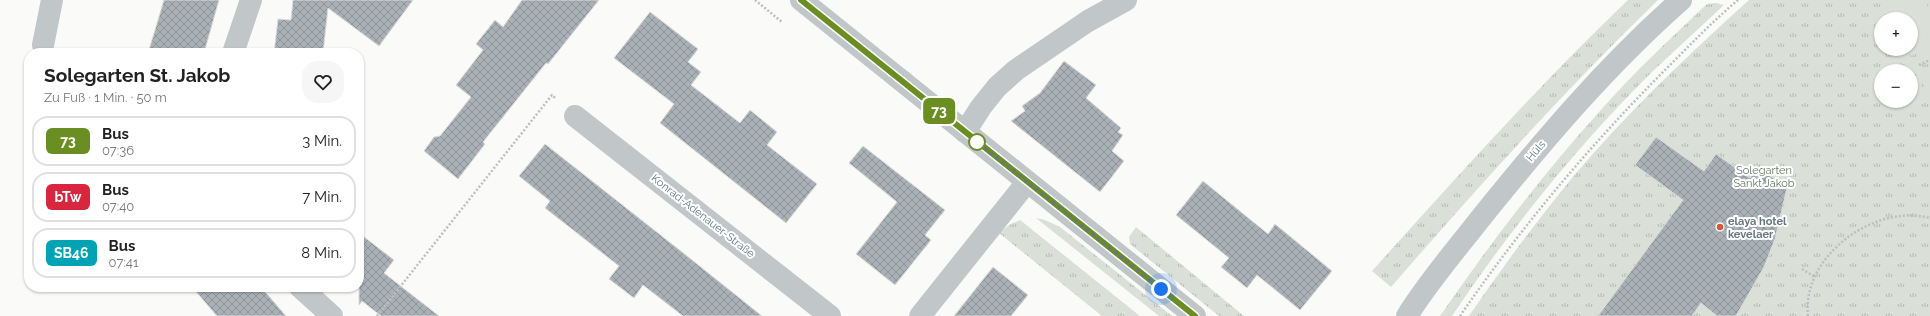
<!DOCTYPE html>
<html lang="de">
<head>
<meta charset="utf-8">
<style>
  body { margin:0; font-family:Raleway,sans-serif; background:#f6f6f6; color:#222; height:100vh; display:flex; flex-direction:column; font-size:15px; white-space:nowrap }
  * { box-sizing:border-box; margin:0 }
  p { font-size:13px; color:#767676 }
  .icon { flex:none; width:22px; height:22px; fill:none; stroke:currentColor; stroke-width:2; stroke-linecap:round; stroke-linejoin:round }
  .map { position:relative; flex:1; overflow:hidden }
  .details { position:absolute; left:24px; top:48px; width:340px; height:244px; display:flex; flex-direction:column; background:#fff; border-radius:16px; box-shadow:0 1px 3px #0004 }
  .details>* { flex:none }
  .badge { padding:0 8px; border-radius:6px; font-size:14px; line-height:26px }
  .controls { position:absolute; left:1874px; top:12px; display:grid; gap:8px }
  .controls a { display:grid; place-items:center; width:44px; height:44px; border-radius:50%; background:#fff; box-shadow:0 1px 3px #0004; font-size:20px }
  .you { position:absolute; width:20px; height:20px; margin:-10px; border:3px solid #fff; border-radius:50%; background:#1a73e8; box-shadow:0 0 0 6px #1a73e833 }
  .map>.badge { position:absolute; translate:-50% -50%; box-shadow:0 0 0 2px #fff }
  .round { display:grid; place-items:center; flex:none; width:42px; height:42px; border-radius:16px; background:#f6f6f6 }
  .summary { display:flex; align-items:center; justify-content:space-between; height:68px; padding:0 20px }
  h1 { font-size:19px; font-weight:700; line-height:30px }
  ul { padding:0; list-style:none }
  li { display:flex; align-items:center; gap:12px; height:50px; margin:0 8px 6px; padding:0 12px; border:2px solid #e0e0e0; border-radius:16px }
  li div { flex:1 }
  li b { display:block; font-size:15px }
  li em { font-style:normal }
  li .badge { min-width:44px; font-weight:700; text-align:center }
  .map>svg:first-child { display:block }
</style>
</head>
<body>
<div class="map">
<svg width="1930" height="316" viewBox="0 0 1930 316">
  <defs>
    <pattern id="grass-tufts" width="24" height="20" patternUnits="userSpaceOnUse"><rect width="24" height="20" fill="#dadfd7"/><path d="M3 7l-1-3M5 7V3M7 7l1-3M15 17l-1-3M17 17v-4M19 17l1-3" fill="none" stroke="#b5bab4"/></pattern>
    <pattern id="building-cross-hatch" width="8" height="8" patternUnits="userSpaceOnUse"><rect width="8" height="8" fill="#a9b1b7"/><path d="M0 0l8 8M0 8l8-8" fill="none" stroke="#8d959a"/></pattern>
  </defs>
  <rect width="100%" height="100%" fill="#fafaf8"/>
  <g fill="url(#grass-tufts)" fill-rule="evenodd">
    <path d="M1628 0H1658C1564 91 1477 188 1391 287L1372 271C1455 179 1538 86 1628 0Z"/>
    <path d="M1749 0H1930V316H1469C1501 269 1536 222 1572 178 1626 114 1687 56 1749 0ZM1881 19H1911V49H1881ZM1881 71H1911V101H1881Z"/>
    <path d="M1716 3 1724 5C1701 27 1677 48 1654 70 1580 143 1510 229 1452 316H1440C1489 245 1542 175 1600 111 1633 73 1670 39 1707 4Z"/>
    <path d="M1036 218 1045 220 1060 227 1172 316H1159Z"/>
    <path d="M1020 220 1140 316H1102L999 233 1009 225Z"/>
    <path d="M1136 227 1244 316H1219L1130 244 1129 237Z"/>
  </g>
  <g fill="#dadfd7">
    <path d="M1885 0H1925L1930 12V47L1911 56 1907 49H1911V19H1894Z"/>
    <path d="M1930 74V98L1920 78Z"/>
  </g>
  <g fill="url(#building-cross-hatch)" stroke="#dcdcda">
    <path d="M164 0H219L204 53H148Z"/>
    <path d="M293 0H413L379 46 328 8 323 53H274L278 19 291 20Z"/>
    <path d="M522 0H599L548 64 546 63 483 142 485 144 458 179 424 151 434 137 440 136 471 97 456 85 483 50 476 44 495 20 503 27Z"/>
    <path d="M650 12 698 49 688 62 701 72 691 85 740 123 750 110 777 132 767 145 817 184 786 223 660 123 674 104 614 58Z"/>
    <path d="M1064 61 1096 85 1086 98 1121 128 1118 132 1123 135 1112 151 1124 161 1100 192 1011 121 1025 111 1022 106 1040 93Z"/>
    <path d="M1656 137 1704 171 1716 154 1750 178 1758 167 1787 188 1775 239 1764 267 1736 316H1717L1701 303 1692 316H1598L1683 200 1635 165Z"/>
    <path d="M545 144 682 252 762 316H683L643 285 634 298 609 279 619 266 545 208 550 201 519 176Z"/>
    <path d="M863 146 945 210 925 235 931 240 895 285 856 254 897 202 849 163Z"/>
    <path d="M1203 181 1268 234 1275 224 1332 271 1300 310 1257 275 1247 288 1221 267 1229 258 1176 215Z"/>
    <path d="M359 233 394 260 384 273 439 316H381L362 301 359 305Z"/>
    <path d="M993 267 1028 295 1011 316H954Z"/>
    <path d="M192 287H261L286 316H217Z"/>
  </g>
  <g fill="none" stroke-linecap="round" stroke-linejoin="round">
    <g stroke="#bcbfc1" stroke-width="2.5" stroke-dasharray="2 2" stroke-linecap="butt">
      <path d="M755 0 782 22"/>
      <path d="M1919 65 1930 60"/>
      <path d="M1802 269 1815 277"/>
      <path d="M377 316 552 95 556 99"/>
      <path d="M1460 316C1521 227 1591 144 1668 67 1691 44 1713 21 1738 0"/>
      <path d="M1808 316C1801 257 1874 203 1930 218"/>
    </g>
    <g stroke="#c1c6c9" stroke-width="22">
      <path d="M801 0 1195 316"/>
      <path d="M43 45 52 0"/>
      <path d="M233 53 251 0"/>
      <path d="M575 116 830 316"/>
      <path d="M965 132 981 107 997 87 1016 70 1088 21 1126 0"/>
      <path d="M300 287 332 316"/>
      <path d="M920 316 1027 182"/>
      <path d="M1407 316C1428 282 1455 251 1480 219 1542 142 1607 65 1681 0"/>
    </g>
  </g>
  <g fill="none" stroke-linecap="round" stroke-linejoin="round">
    <g stroke="#fff" stroke-width="9">
      <path id="line" d="M801 0 1195 316"/>
    </g>
    <use href="#line" stroke="#6b8e23" stroke-width="6"/>
    <path stroke="#667781" stroke-width="4" stroke-dasharray="0 7.2" d="M977 142 976 141 1161 289"/>
  </g>
  <circle fill="#fff" stroke="#6b8e23" stroke-width="2" cx="977" cy="142" r="8"/>
  <circle fill="#da5737" stroke="#fff" stroke-width="1.5" cx="1720" cy="227" r="4"/>
  <g text-anchor="middle" dominant-baseline="central" stroke-width="4" stroke-linejoin="round" paint-order="stroke">
    <g font-size="11" fill="#667781" stroke="#fff">
      <text transform="translate(1536 151) rotate(-50)">Hüls</text>
      <text transform="translate(703 216) rotate(38)">Konrad-Adenauer-Straße</text>
    </g>
    <g font-size="11" fill="#697a65" stroke="#fff">
      <text x="1764" y="170">Solegarten<tspan x="1764" dy="13">Sankt Jakob</tspan></text>
    </g>
    <g font-size="11" font-weight="bold" fill="#667781" stroke="#fff" text-anchor="start">
      <text x="1728" y="221">elaya hotel<tspan x="1728" dy="13">kevelaer</tspan></text>
    </g>
  </g>
</svg>
<div class="controls">
<a>+</a>
<a>−</a>
</div>
<div class="you" style="left:1161px;top:289px"></div>
<b class="badge" style="left:939px;top:111px;background:#6b8e23;color:#fff">73</b>
<section class="details">
<div class="summary"><div><h1>Solegarten St. Jakob</h1><p>Zu Fuß · 1 Min. · 50 m</p></div><a class="round"><svg class="icon" aria-label="heart" viewBox="0 0 24 24"><path d="M12 20l-8-8c-3-5 5-10 8-4 3-6 11-1 8 4z"/></svg></a></div>
<ul>
<li><span class="badge" style="background:#6b8e23;color:#fff">73</span><div><b>Bus</b><p>07:36</p></div><em>3 Min.</em></li>
<li><span class="badge" style="background:#d7263d;color:#fff">bTw</span><div><b>Bus</b><p>07:40</p></div><em>7 Min.</em></li>
<li><span class="badge" style="background:#00a3b4;color:#fff">SB46</span><div><b>Bus</b><p>07:41</p></div><em>8 Min.</em></li>
</ul>
</section>
</div>
</body>
</html>
